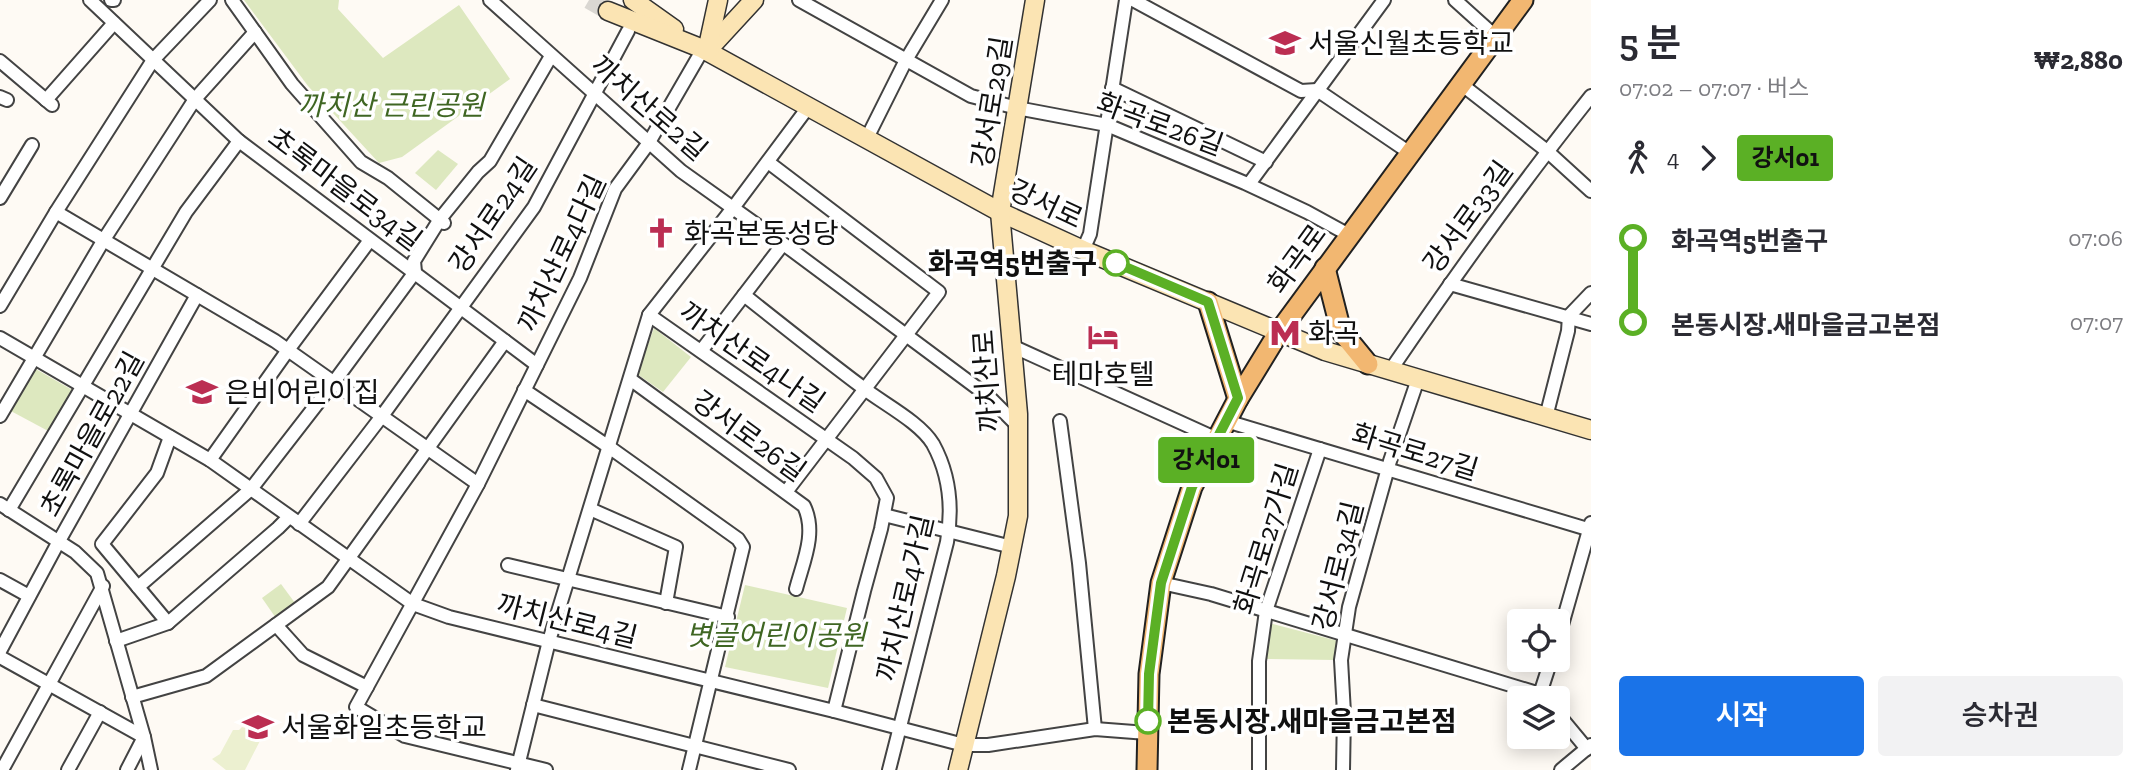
<!DOCTYPE html>
<html lang="ko">
<head>
<meta charset="utf-8">
<style>
  body { margin:0; font-family:"Zilla Slab","Noto Sans KR",serif; background:#f2f2f3; color:#2b2b33; height:100vh; display:flex; flex-direction:column; font-size:26px; white-space:nowrap }
  * { box-sizing:border-box; margin:0 }
  p { font-size:23px; color:#7c7c81 }
  .icon { flex:none; width:38px; height:38px; fill:none; stroke:currentColor; stroke-width:2; stroke-linecap:round; stroke-linejoin:round }
  .map { position:relative; flex:1; overflow:hidden }
  .drawer { display:flex; flex-direction:column; background:#fff; width:560px }
  .drawer>* { flex:none }
  .badge { padding:0 14px; border-radius:5px; font-size:24px; line-height:46px }
  .controls { position:absolute; left:1507px; top:609px; display:grid; gap:14px }
  .controls a { display:grid; place-items:center; width:63px; height:63px; border-radius:7px; background:#fff; box-shadow:0 4px 18px #0003; font-size:35px }
  .map>.badge { position:absolute; translate:-50% -50%; box-shadow:0 0 0 4px #fff }
  .legs { display:flex; align-items:center; gap:10px; height:77px; padding:0 28px; font-size:23px }
  .legs p { margin-inline-start:auto }
  .head { display:flex; align-items:center; justify-content:space-between; height:119px; padding:0 28px }
  h1 { font-size:38px; font-weight:600; line-height:52px }
  .action { display:flex; gap:14px; margin-top:auto; padding:14px 28px }
  .action a { flex:1; height:80px; border-radius:7px; background:#1a73e8; color:#fff; font-size:28px; font-weight:600; line-height:80px; text-align:center }
  .action a+a { background:#f2f2f3; color:#2b2b33 }
  ul { padding:0 28px; list-style:none }
  li { display:flex; align-items:center; gap:24px; height:84px; font-size:26px }
  li i { display:grid; place-items:center; width:10px; height:100%; margin:0 9px; background:currentColor }
  li i::after { content:''; width:18px; height:18px; margin:-9px; border:5px solid; border-radius:50%; background:#fff }
  li p { margin-inline-start:auto }
  li:first-child i { background:linear-gradient(#0000 50%,currentColor 0) }
  li:last-child i { background:linear-gradient(currentColor 50%,#0000 0) }
  main { display:flex; flex:1; min-height:0 }
  .map>svg:first-child { display:block }
</style>
</head>
<body>
<main>
<div class="map">
<svg width="1591" height="770" viewBox="0 0 1591 770">
  <rect width="100%" height="100%" fill="#fefaf4"/>
  <g fill="#dde8bf">
    <path d="M244 0H339L338 9 383 58 459 5 510 79 402 157 379 163 308 86Z"/>
    <path d="M438 150 458 164 436 190 415 173Z"/>
    <path d="M654 328 691 357 663 392 637 374Z"/>
    <path d="M34 368 74 391 50 432 9 410Z"/>
    <path d="M281 584 298 607 278 621 262 598Z"/>
    <path d="M745 585 847 608 828 688 725 667Z"/>
    <path d="M1269 623 1338 641 1335 660 1264 659Z"/>
  </g>
  <path fill="#ecf0d0" d="M242 727 262 733 263 735 245 770H226L212 759 220 754 233 730H239Z"/>
  <g fill="none" stroke-linecap="round" stroke-linejoin="round">
    <path stroke="#dad7d2" stroke-width="18" stroke-dasharray="18 9" stroke-linecap="butt" d="M589 0 608 11"/>
    <g stroke="#434343" stroke-width="16">
      <g id="street">
        <path d="M90 0 239 141 537 365"/>
        <path d="M111 0H114"/>
        <path d="M232 0 292 84 361 162 388 178 444 223"/>
        <path d="M490 0 681 171 789 248 988 396 1018 426"/>
        <path d="M799 0 971 96 1017 108 1107 125 1245 183 1307 212 1349 235"/>
        <path d="M1133 0 1301 91 1317 90 1410 153"/>
        <path d="M1455 0 1496 37"/>
        <path d="M0 61 52 105"/>
        <path d="M1461 84 1547 151 1591 191"/>
        <path d="M1112 88 1266 162"/>
        <path d="M0 97 7 100"/>
        <path d="M46 100 114 23"/>
        <path d="M867 138 906 60 942 0"/>
        <path d="M768 162 939 292 786 492"/>
        <path d="M1249 184 1384 0"/>
        <path d="M0 198 32 145"/>
        <path d="M56 212 275 341 478 484"/>
        <path d="M1083 250 1090 234 1126 0"/>
        <path d="M1450 284 1591 324"/>
        <path d="M744 295C783 326 822 357 862 387 882 403 920 422 933 444 950 475 953 507 947 542L889 770"/>
        <path d="M0 306 56 212 153 60 210 0"/>
        <path d="M649 315 853 458 876 478 887 498 881 529 864 591 834 711"/>
        <path d="M0 338 210 460 413 604 449 617 834 711 964 745H988L1095 729 1147 733"/>
        <path d="M1012 346 1217 439"/>
        <path d="M701 351 783 244"/>
        <path d="M1390 371C1454 277 1520 185 1591 96"/>
        <path d="M630 379 804 506C817 533 803 562 796 589"/>
        <path d="M524 390 609 447 738 539 743 547 689 770"/>
        <path d="M0 416 103 241 195 99 255 32"/>
        <path d="M1546 417 1568 331 1569 316 1591 293"/>
        <path d="M1060 421 1079 563 1095 729"/>
        <path d="M1226 421 1591 530"/>
        <path d="M210 460 288 350 370 240"/>
        <path d="M0 504 75 552 97 573 144 737 151 770"/>
        <path d="M590 509 676 547 666 603"/>
        <path d="M9 510 186 212 239 141"/>
        <path d="M884 515 1012 547"/>
        <path d="M299 524 382 416 534 207 628 31"/>
        <path d="M508 565 728 617"/>
        <path d="M0 580 29 596"/>
        <path d="M1161 583 1211 594 1540 694"/>
        <path d="M138 587 251 489 334 382 415 272 414 261 440 219 478 172 490 161 551 56"/>
        <path d="M168 623 102 544 157 473 170 437"/>
        <path d="M276 625 303 655 367 687"/>
        <path d="M1558 639 1591 523"/>
        <path d="M116 641 168 623 278 528 289 517"/>
        <path d="M0 651 59 541 197 295"/>
        <path d="M0 657 144 737 127 770"/>
        <path d="M132 697 206 676 328 587 505 341"/>
        <path d="M1543 698 1540 694 1551 660"/>
        <path d="M533 705 789 770"/>
        <path d="M1558 714 1587 749"/>
        <path d="M2 770 103 586"/>
        <path d="M68 770 100 712"/>
        <path d="M517 770 549 641 649 315 733 208 809 106"/>
        <path d="M546 770 405 736 356 707 478 484 580 278 615 189 648 144 703 49"/>
        <path d="M1259 770V661L1266 611 1320 449"/>
        <path d="M1343 770 1344 713 1341 660 1349 607 1390 461 1418 379"/>
        <path d="M1561 770 1591 745"/>
      </g>
    </g>
    <g stroke="#323232" stroke-width="21">
      <g id="secondary">
        <path d="M633 0 674 29"/>
        <path d="M608 11 703 49 1000 212 1083 250 1325 351 1591 430"/>
        <path d="M707 51 754 0"/>
        <path d="M707 51 718 0"/>
        <path d="M958 770 1006 576 1018 516V414L1000 212 1035 0"/>
      </g>
    </g>
    <g stroke="#212121" stroke-width="23">
      <g id="primary">
        <path d="M1325 268 1341 331 1368 364"/>
        <path d="M1208 302 1238 399"/>
        <path d="M1147 770 1149 674 1161 583 1192 487 1238 399 1279 332 1523 0"/>
      </g>
    </g>
    <use href="#street" stroke="#fff" stroke-width="12"/>
    <use href="#secondary" stroke="#fbe4b3" stroke-width="18"/>
    <use href="#primary" stroke="#f2b771" stroke-width="19"/>
  </g>
  <g fill="none" stroke-linecap="round" stroke-linejoin="round">
    <g stroke="#fff" stroke-width="16">
      <path id="line-1" d="M1116 263 1208 302 1238 398 1192 487 1161 583 1149 674 1148 721"/>
    </g>
    <use href="#line-1" stroke="#5bb025" stroke-width="10"/>
  </g>
  <defs>
    <g id="school-bare" transform="scale(2.415)"><path d="M0-5L7-2L0 1L-7-2ZM-4 1L0 2.5L4 1V4Q0 6-4 4Z" fill="#bb2e52" stroke="#fff" stroke-width="2.5" paint-order="stroke"/></g>
    <g id="church-bare" transform="scale(2.415)"><path d="M-1.2-6h2.4v3.5h3.3v2.4h-3.3V6h-2.4V-.1h-3.3v-2.4h3.3Z" fill="#bb2e52" stroke="#fff" stroke-width="2.5" paint-order="stroke"/></g>
    <g id="metro-bare" transform="scale(2.415)"><path d="M-5.5 5V-5H-3L0 0L3-5H5.5V5H3V-.5L0 4L-3-.5V5Z" fill="#bb2e52" stroke="#fff" stroke-width="2.5" paint-order="stroke"/></g>
    <g id="hotel-bare" transform="scale(2.415)"><path d="M-6-4.5h1.5V1H6V5H4.5V3h-9V5H-6ZM-4 0a1.8 1.8 0 1 1 3.6 0ZM.5 0V-2.5h3Q6-2.5 6 0Z" fill="#bb2e52" stroke="#fff" stroke-width="2.5" paint-order="stroke"/></g>
  </defs>
  <g fill-rule="evenodd">
    <use href="#school-bare" x="1285" y="43"/>
    <use href="#church-bare" x="661" y="233"/>
    <use href="#metro-bare" x="1285" y="333"/>
    <use href="#hotel-bare" x="1103" y="337"/>
    <use href="#school-bare" x="202" y="392"/>
    <use href="#school-bare" x="258" y="727"/>
  </g>
  <g fill="#fff" stroke="#5bb025" stroke-width="3.5">
    <circle cx="1116" cy="263" r="12"/>
    <circle cx="1148" cy="721" r="12"/>
  </g>
  <g text-anchor="middle" dominant-baseline="central" stroke-width="7" stroke-linejoin="round" paint-order="stroke">
    <g font-size="28" fill="#101010" stroke="#fff" text-anchor="start">
      <text x="1308" y="43">서울신월초등학교</text>
      <text x="684" y="233">화곡본동성당</text>
      <text x="1308" y="333">화곡</text>
      <text x="1103" y="374" text-anchor="middle">테마호텔</text>
      <text x="225" y="392">은비어린이집</text>
      <text x="281" y="727">서울화일초등학교</text>
    </g>
    <g font-size="28" fill="#101010" stroke="#fff">
      <text transform="translate(992 102) rotate(-81)">강서로29길</text>
      <text transform="translate(649 108) rotate(41)">까치산로2길</text>
      <text transform="translate(1160 124) rotate(20)">화곡로26길</text>
      <text transform="translate(345 189) rotate(37)">초록마을로34길</text>
      <text transform="translate(1046 204) rotate(25)">강서로</text>
      <text transform="translate(493 215) rotate(-56)">강서로24길</text>
      <text transform="translate(1468 217) rotate(-54)">강서로33길</text>
      <text transform="translate(562 253) rotate(-65)">까치산로4다길</text>
      <text transform="translate(1297 259) rotate(-54)">화곡로</text>
      <text transform="translate(752 357) rotate(35)">까치산로4나길</text>
      <text transform="translate(987 381) rotate(-94)">까치산로</text>
      <text transform="translate(92 434) rotate(-61)">초록마을로22길</text>
      <text transform="translate(749 436) rotate(36)">강서로26길</text>
      <text transform="translate(1415 452) rotate(17)">화곡로27길</text>
      <text transform="translate(1266 539) rotate(-73)">화곡로27가길</text>
      <text transform="translate(1338 566) rotate(-76)">강서로34길</text>
      <text transform="translate(905 598) rotate(-77)">까치산로4가길</text>
      <text transform="translate(567 621) rotate(14)">까치산로4길</text>
    </g>
    <g font-size="28" font-style="italic" fill="#3f6623" stroke="#fff">
      <text x="391" y="105">까치산 근린공원</text>
      <text x="776" y="635">볏골어린이공원</text>
    </g>
    <g font-size="28" font-weight="bold" fill="#101010" stroke="#fff" text-anchor="end">
      <text x="1097" y="263">화곡역5번출구</text>
      <text x="1167" y="721" text-anchor="start">본동시장.새마을금고본점</text>
    </g>
  </g>
</svg>
<div class="controls">
<a><svg class="icon" aria-label="locate" viewBox="0 0 24 24"><circle cx="12" cy="12" r="6"/><path d="M12 2v4M12 18v4M2 12h4M18 12h4"/></svg></a>
<a><svg class="icon" aria-label="layers" viewBox="0 0 24 24"><path d="M12 4l9 5-9 5-9-5zM3 14l9 5 9-5"/></svg></a>
</div>
<b class="badge" style="left:1206px;top:460px;background:#5bb025;color:#111">강서01</b>
</div>
<section class="drawer">
<div class="head"><div><h1>5 분</h1><p>07:02 – 07:07 · 버스</p></div><b>₩2,880</b></div>
<div class="legs"><svg class="icon" aria-label="walk" viewBox="0 0 24 24"><circle cx="13" cy="4" r="2"/><path d="M13 8l-2 6 4 7M11 14l-3 7M7 12l3-4h3l4 4"/></svg>4<svg class="icon" aria-label="forward" viewBox="0 0 24 24"><path d="M9 5l7 7-7 7"/></svg><b class="badge" style="background:#5bb025;color:#111">강서01</b></div>
<ul>
<li><i style="color:#5bb025"></i><b>화곡역5번출구</b><p>07:06</p></li>
<li><i style="color:#5bb025"></i><b>본동시장.새마을금고본점</b><p>07:07</p></li>
</ul>
<div class="action"><a>시작</a><a>승차권</a></div>
</section>
</main>
</body>
</html>
